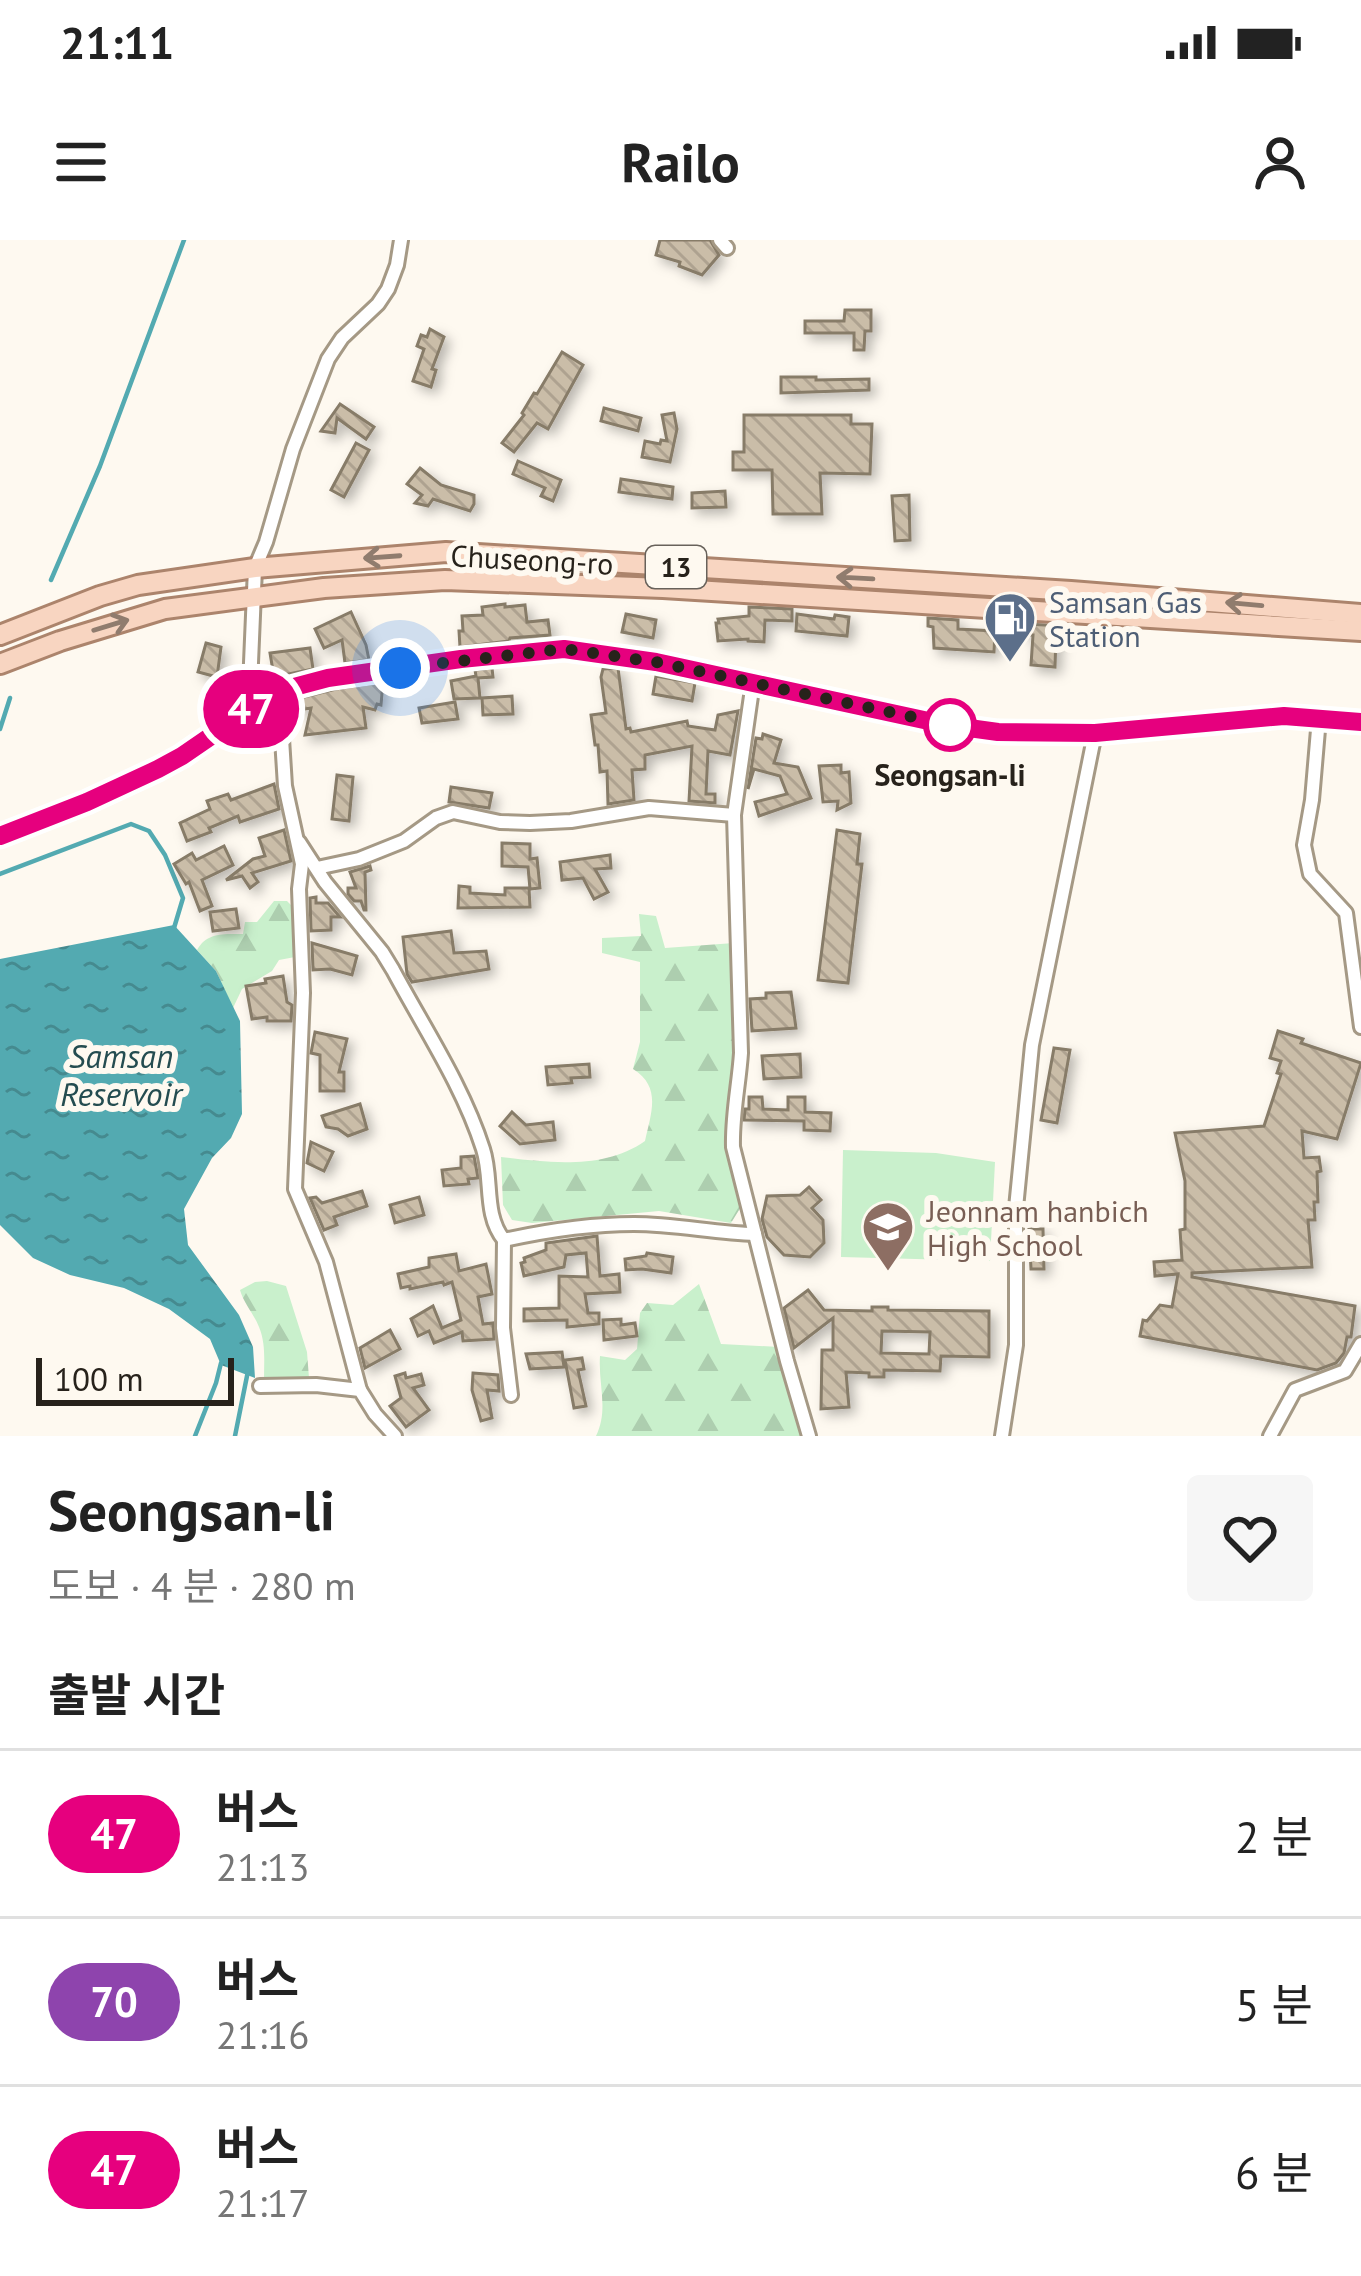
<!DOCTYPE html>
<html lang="ko">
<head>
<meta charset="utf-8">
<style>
  body { margin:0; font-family:"PT Sans","Noto Sans KR",sans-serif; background:#f6f6f6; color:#222; height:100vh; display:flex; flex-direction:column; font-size:45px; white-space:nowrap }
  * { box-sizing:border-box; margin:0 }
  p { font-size:39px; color:#767676 }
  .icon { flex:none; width:66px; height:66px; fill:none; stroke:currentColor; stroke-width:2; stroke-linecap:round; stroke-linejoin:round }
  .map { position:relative; height:1196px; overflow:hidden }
  .panel { display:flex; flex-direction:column; background:#fff; flex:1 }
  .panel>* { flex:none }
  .badge { padding:0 24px; border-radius:39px; font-size:42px; line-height:78px }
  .scale { position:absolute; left:36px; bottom:30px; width:198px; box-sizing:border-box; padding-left:12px; border:6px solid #27221b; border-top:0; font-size:33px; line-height:42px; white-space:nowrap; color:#27221b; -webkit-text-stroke:9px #fef9f0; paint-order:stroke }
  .you { position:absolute; width:60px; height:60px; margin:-30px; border:9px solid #fff; border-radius:50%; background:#1a73e8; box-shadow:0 0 0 18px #1a73e833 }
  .map>.badge { position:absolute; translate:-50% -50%; box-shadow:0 0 0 6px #fff }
  h2 { padding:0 48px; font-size:45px; line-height:108px }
  .round { display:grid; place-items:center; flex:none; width:126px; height:126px; border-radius:12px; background:#f6f6f6 }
  .head { display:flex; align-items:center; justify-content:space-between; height:204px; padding:0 48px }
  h1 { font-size:57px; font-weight:700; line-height:90px }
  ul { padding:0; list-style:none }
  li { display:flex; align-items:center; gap:36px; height:168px; padding:0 48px; border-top:3px solid #e0e0e0 }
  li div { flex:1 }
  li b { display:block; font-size:45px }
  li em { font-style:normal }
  li .badge { min-width:132px; font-weight:700; text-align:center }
  .status { display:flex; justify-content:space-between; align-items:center; height:84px; padding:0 60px; background:#fff; direction:ltr }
  .status svg { height:33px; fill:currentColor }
  header { display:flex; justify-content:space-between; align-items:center; height:156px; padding:0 48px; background:#fff; font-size:54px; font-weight:700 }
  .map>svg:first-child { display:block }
</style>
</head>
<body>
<div class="status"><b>21:11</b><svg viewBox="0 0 49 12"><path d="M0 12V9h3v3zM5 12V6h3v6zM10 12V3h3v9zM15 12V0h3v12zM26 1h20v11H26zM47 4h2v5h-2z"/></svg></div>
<header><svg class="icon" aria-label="menu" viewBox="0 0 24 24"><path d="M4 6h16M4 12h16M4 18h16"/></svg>Railo<svg class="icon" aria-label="person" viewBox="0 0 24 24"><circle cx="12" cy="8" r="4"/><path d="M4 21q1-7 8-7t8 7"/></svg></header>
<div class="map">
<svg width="1361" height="1196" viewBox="0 0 1361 1196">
  <defs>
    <pattern id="forest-firs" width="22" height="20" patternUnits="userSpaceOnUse" patternTransform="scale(3)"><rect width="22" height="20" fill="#c9f0cc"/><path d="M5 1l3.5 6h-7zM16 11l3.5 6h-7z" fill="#adceaf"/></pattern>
    <pattern id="water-ripples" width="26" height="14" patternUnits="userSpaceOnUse" patternTransform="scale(3)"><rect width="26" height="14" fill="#53aab1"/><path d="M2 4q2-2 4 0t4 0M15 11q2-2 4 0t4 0" fill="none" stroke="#458a8f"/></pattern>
    <pattern id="building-back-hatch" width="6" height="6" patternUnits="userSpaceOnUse" patternTransform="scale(3)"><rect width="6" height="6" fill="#cabda8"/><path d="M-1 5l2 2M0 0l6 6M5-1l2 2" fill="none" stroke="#aea290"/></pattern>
    <filter id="shadow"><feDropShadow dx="5.5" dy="5.5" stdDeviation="6" flood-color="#0004"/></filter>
  </defs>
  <rect width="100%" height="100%" fill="#fef9f0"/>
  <g fill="url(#forest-firs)">
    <path d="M274 661H287L293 667 295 717 279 720 272 731 242 749 233 768 216 731 197 710C207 692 224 694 243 694L245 682H257Z"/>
    <path d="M639 674 656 676 665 708 734 703 737 810 729 887 744 962 731 983 659 971 532 983 512 980 503 965 501 917C549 923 604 930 645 901 651 873 662 847 633 829L640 802V722L602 713V698L641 696Z"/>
    <path d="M267 1041 286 1046 307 1112 309 1138 264 1139C264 1121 266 1104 259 1087 254 1074 244 1064 240 1050L255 1042Z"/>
    <path d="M699 1044 721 1104 779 1107 805 1196H596C609 1169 598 1145 600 1116L625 1120 637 1109 640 1073 647 1063 673 1065Z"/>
  </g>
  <path fill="#c9f0cc" d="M843 910 936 913 995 922 990 1021 841 1017Z"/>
  <path fill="url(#water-ripples)" d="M174 685 216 731 240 781 242 874 231 898 212 918 184 969 188 1005 239 1075 253 1107 255 1138 221 1125 210 1099 169 1069 124 1048 70 1035 33 1018 0 985V719Z"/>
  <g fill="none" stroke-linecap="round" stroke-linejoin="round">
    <g stroke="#53aab1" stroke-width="4.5">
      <path d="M51 340 100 226 184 0"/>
      <path d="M0 489 10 458"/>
      <path d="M0 634 131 584 149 591 165 615 183 658 174 688"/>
      <path d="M195 1196 216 1143 221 1123"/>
      <path d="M235 1196 248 1131"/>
    </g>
  </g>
  <g fill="url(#building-back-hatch)" stroke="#877b68" stroke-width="3" fill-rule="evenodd" filter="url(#shadow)">
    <path d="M660 0H710L719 15 702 35 679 26 680 22 656 15Z"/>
    <path d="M845 70H871V91H865L864 110H854V93H805V81H844Z"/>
    <path d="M430 89 444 97 432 129 436 130 431 147 413 141 424 109 417 106 421 95 427 97Z"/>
    <path d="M562 112 583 125 548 189 537 183 514 212 502 203 524 175 522 173 534 153 537 154Z"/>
    <path d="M781 137H816V140L869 139V150L781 153Z"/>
    <path d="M340 164 374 187 366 199 337 178 335 193 321 191Z"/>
    <path d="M604 168 641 178 638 191 601 181Z"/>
    <path d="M674 173 677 189 670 222 642 217 645 201 660 204 661 200 667 201 662 175Z"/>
    <path d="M744 175H851V184H872L870 234 820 233 822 274H773L772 230H733V212H744Z"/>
    <path d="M356 203 369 210 344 257 331 250Z"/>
    <path d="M518 221 561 240 553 261 541 256 545 248 513 234Z"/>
    <path d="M420 228 441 245 474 255V264L470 271 433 259 428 266 415 263 422 255 407 244Z"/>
    <path d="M621 239 673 247 672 259 619 252Z"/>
    <path d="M725 251 726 267 692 268V253Z"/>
    <path d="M909 255 910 300 895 301 892 256Z"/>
    <path d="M505 364V367L525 365 527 382 548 380 550 395 510 398 509 401 460 407 459 391H463L462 376 483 375 482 367Z"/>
    <path d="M749 367 792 369V381L765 380 764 402 748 401V399L718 401 716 383H719L718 379 749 376Z"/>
    <path d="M351 372 366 405 369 420 345 423 342 400 324 408 315 389Z"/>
    <path d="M626 374 656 380 653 398 622 392Z"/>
    <path d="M797 374 834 379 835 375 849 377 847 396 796 391Z"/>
    <path d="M928 378 958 380V389L995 391 994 412 934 408 933 387 928 386Z"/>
    <path d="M1026 384 1064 386 1063 397 1056 396 1055 427 1031 425 1033 395H1026Z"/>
    <path d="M206 403 221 407 217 437 198 432Z"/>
    <path d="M310 408 313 429 274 437 270 413Z"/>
    <path d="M492 428 493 437 478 438 480 458 454 459 451 441 476 436 475 430Z"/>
    <path d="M618 428 626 489 630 488 631 492 687 481 688 486 715 490 718 475 738 471 730 515 708 511 706 554H715V563L689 561 692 506 645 515V529L632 530 634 560 608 564 607 531 600 532 598 505H595L591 475 606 473 601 437 603 429Z"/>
    <path d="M656 436 695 443 692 461 653 454Z"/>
    <path d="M383 442 381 465 377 464 375 470 363 467 366 488 305 495 311 468 298 470 296 459 336 449Z"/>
    <path d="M512 456 513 474 483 475 482 458Z"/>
    <path d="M455 462 458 479 422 483 419 468Z"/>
    <path d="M763 494 781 500 774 523 798 527 811 558 759 576 755 562 787 554 780 536 754 529 748 549 756 498 762 499Z"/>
    <path d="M841 525V533L849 532 851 563 837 570 838 561 823 562 819 526Z"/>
    <path d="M337 535 353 537 349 581 332 579Z"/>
    <path d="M274 544 279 569 240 582 238 576 209 588 211 592 187 601 180 583 210 569 207 561 228 554 231 560Z"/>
    <path d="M451 547 492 553 489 568 449 562Z"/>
    <path d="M284 590 291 621 252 633 258 642 250 648 242 636 226 640 253 619 265 616 259 598Z"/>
    <path d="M837 590 860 594 857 624H862L848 743 818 740Z"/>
    <path d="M502 603 530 604V619L537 618 540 648 530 649 528 627 502 626Z"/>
    <path d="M224 606 233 625 202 640 212 666 200 671 189 642 186 644 174 624 192 613 196 620Z"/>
    <path d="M610 615 611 628 595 629 608 652 594 659 583 638 562 640 560 622Z"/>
    <path d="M370 626 371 630 365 632 366 670H364L361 661H354L348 654V648H356L350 632Z"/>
    <path d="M459 646 470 647V653L505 655V648H529L530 667 458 668Z"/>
    <path d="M316 657V663H328L340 677H331V690L311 691 310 658Z"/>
    <path d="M236 669 239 688 213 691 210 672Z"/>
    <path d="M451 691 454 713 486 711 489 729 412 742 407 734 403 697Z"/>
    <path d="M312 703 357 716 352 735 330 729 313 730Z"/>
    <path d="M283 736 287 762 292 765 291 781H267V777L252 779 246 746 266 743 265 739Z"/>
    <path d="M791 752 796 788 752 791 750 759 766 758V753Z"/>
    <path d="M1278 791 1303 799 1301 803 1361 823 1337 899 1302 891 1304 918 1319 917 1321 931 1317 932 1318 962H1314L1315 980H1308L1312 1027 1192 1033V1037L1355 1066 1351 1097H1347L1344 1113 1336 1123 1317 1130 1140 1096 1143 1080 1147 1081 1160 1065 1172 1067 1178 1034 1155 1036 1154 1022 1182 1020 1180 990 1185 989V941L1175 893 1264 886 1281 834 1277 833 1281 821 1270 818Z"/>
    <path d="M315 792 347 799 339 832H344V851H320V815L311 813Z"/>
    <path d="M1054 808 1070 810 1057 883 1041 880Z"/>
    <path d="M800 814 801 837 764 839 762 816Z"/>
    <path d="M589 824 590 837 571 838 572 843 548 845 546 827Z"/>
    <path d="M749 857H762L763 869 788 870V857H805V872L831 873 830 891 804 890V881L744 880 745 869H749Z"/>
    <path d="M360 864 367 889 348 896 338 889 326 887 322 876Z"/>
    <path d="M512 872 526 885 553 882 555 900 520 904 500 886Z"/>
    <path d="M311 902 333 912 324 931 307 923Z"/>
    <path d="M474 916 478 938 468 939 469 944 444 946 442 930 461 928V917Z"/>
    <path d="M809 947 821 960 812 968 823 980 824 1003 810 1017 784 1015 767 997 762 979 767 956 800 955Z"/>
    <path d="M362 951 367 966 334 977 337 985 324 990 310 958 316 957 322 963Z"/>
    <path d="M419 957 424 975 395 983 390 965Z"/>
    <path d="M1029 989H1043L1044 1029H1031Z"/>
    <path d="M597 996 600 1036 619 1034 620 1052 585 1054 588 1073H599V1084L567 1087V1080L524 1081V1069L559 1068V1036L588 1037 586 1013 566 1015 564 1027 524 1036 521 1023 525 1022 524 1018 546 1010V1003Z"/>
    <path d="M647 1013 673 1017 671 1033 642 1029 626 1030 625 1019 646 1016Z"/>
    <path d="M456 1014 459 1031 486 1024 492 1054 478 1057 483 1084 493 1083 494 1099 463 1101 462 1092 434 1103 429 1091 418 1096 411 1079 433 1066 442 1088 461 1080 452 1042 444 1045 443 1042 410 1049V1046L401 1048 398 1034 429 1027V1018Z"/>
    <path d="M808 1050 824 1070 872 1071V1067H888V1070L989 1071V1117L941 1116 940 1131 884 1130V1137H869V1133L846 1132 849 1167 821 1169 822 1110H833V1078L794 1108 784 1068ZM882 1091 930 1092 929 1114 881 1113Z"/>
    <path d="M621 1079V1085L635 1083 637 1096 604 1100 603 1080Z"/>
    <path d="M390 1090 400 1109 365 1128 360 1108Z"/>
    <path d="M562 1112 564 1127 530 1129 526 1114Z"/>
    <path d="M582 1118 584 1129 578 1130 586 1166 574 1168 565 1120Z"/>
    <path d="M405 1133 406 1138 421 1134 424 1145 413 1148 429 1170 406 1187 390 1166 401 1158 395 1136Z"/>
    <path d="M473 1133 498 1135 499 1151 487 1150 492 1178 481 1181 472 1150Z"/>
  </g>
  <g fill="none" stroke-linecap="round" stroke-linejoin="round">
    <g stroke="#a59985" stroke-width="18">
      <g id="minor">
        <path d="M720 0 727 8"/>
        <path d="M753 442 734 575 741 813C739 844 732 875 733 907L787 1121 809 1196"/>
        <path d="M279 451 285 546 302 624 299 649 303 753 295 949 326 1022 360 1150"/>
        <path d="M249 470 255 328 266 302 293 209 328 119 342 98 378 64 388 49 397 25 401 0"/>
        <path d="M1319 478 1312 560 1304 605 1310 634 1346 673 1361 787"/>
        <path d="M299 602 325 642 382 712 393 730C424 788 463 846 483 909 493 939 483 974 504 1000L503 1088 511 1155"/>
        <path d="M317 628 359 619 404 601 436 578 453 572 500 582 530 583 571 581 649 568 734 575"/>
        <path d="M504 1000C545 991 591 984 634 984 675 984 715 993 755 994"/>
        <path d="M260 1146 316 1145 360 1150 375 1174 395 1196"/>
        <path d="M1002 1196 1016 1105V968L1032 805 1095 493"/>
        <path d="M1270 1196 1295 1150 1345 1131 1361 1104"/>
      </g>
    </g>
    <g stroke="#a59985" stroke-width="21">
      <path id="tertiary" d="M0 595 134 541 182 516 249 470 269 462 279 451 327 438 461 419 564 409 656 421 947 485 998 492 1095 493 1284 476 1361 482"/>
    </g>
    <g stroke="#ac846c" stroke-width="24">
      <g id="primary">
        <path d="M0 395 100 356 138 345 255 328 446 312 1071 351 1361 374"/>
        <path d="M0 424 60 401 165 369 324 348 445 340 663 348 1361 391"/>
      </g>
    </g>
    <use href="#minor" stroke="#fff" stroke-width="12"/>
    <use href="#tertiary" stroke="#fff" stroke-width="15"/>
    <use href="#primary" stroke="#f8d5c1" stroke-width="18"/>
  </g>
  <defs><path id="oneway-shaft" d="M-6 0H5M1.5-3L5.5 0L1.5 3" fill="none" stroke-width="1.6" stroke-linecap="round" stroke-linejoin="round" transform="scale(3)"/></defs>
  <g stroke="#907c6e">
    <use href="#oneway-shaft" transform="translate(382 317) rotate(176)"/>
    <use href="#oneway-shaft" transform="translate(855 338) rotate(-177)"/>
    <use href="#oneway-shaft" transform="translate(1244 364) rotate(-175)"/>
    <use href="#oneway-shaft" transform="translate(111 385) rotate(-17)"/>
  </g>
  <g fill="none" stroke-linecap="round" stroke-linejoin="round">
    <g stroke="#fff" stroke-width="27">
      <path id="line" d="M0 596 87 562 158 529 182 516 249 470 269 462 279 451 328 438 461 419 564 409 656 422 947 485 998 492 1095 493 1284 476 1361 482"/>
    </g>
    <use href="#line" stroke="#e6007e" stroke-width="18"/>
    <path stroke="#27221b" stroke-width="12" stroke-dasharray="0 21.6" d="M400 428 564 409 656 422 950 485"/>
  </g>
  <defs>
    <g id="fuel-pin" transform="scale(2.7)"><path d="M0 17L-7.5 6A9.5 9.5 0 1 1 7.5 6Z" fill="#5c6f8a" stroke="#fef9f0"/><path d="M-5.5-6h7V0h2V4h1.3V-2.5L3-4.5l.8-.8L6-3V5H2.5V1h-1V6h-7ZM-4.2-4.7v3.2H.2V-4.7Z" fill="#fff"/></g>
    <g id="school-pin" transform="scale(2.7)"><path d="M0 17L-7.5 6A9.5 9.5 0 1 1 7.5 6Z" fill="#8d6e63" stroke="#fef9f0"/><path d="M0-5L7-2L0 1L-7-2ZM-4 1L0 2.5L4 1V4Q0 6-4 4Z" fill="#fff"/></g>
  </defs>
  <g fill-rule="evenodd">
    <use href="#fuel-pin" x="1010" y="378"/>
    <use href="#school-pin" x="888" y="987"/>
  </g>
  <circle fill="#fff" stroke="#e6007e" stroke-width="6" cx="950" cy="485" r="24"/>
  <g text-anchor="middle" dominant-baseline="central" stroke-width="12" stroke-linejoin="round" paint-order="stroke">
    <rect fill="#fef9f0" stroke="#68625b" stroke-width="3" x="646" y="306" width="60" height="42" rx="9"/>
    <g font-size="27" font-weight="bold" fill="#27221b">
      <text x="676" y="327">13</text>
    </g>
    <g font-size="30" fill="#27221b" stroke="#fef9f0">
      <text transform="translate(532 319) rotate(3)">Chuseong-ro</text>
    </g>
    <g font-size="30" fill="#4e5e75" stroke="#fef9f0" text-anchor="start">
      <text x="1049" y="361">Samsan Gas<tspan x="1049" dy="34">Station</tspan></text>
    </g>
    <g font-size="30" font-weight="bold" fill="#27221b" stroke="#fef9f0">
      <text x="950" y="534">Seongsan-li</text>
    </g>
    <g font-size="30" fill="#785e54" stroke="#fef9f0" text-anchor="start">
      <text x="927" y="970">Jeonnam hanbich<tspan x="927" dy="34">High School</tspan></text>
    </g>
    <g font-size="33" font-style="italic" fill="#244c50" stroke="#fef9f0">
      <text x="121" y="815">Samsan<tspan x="121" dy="38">Reservoir</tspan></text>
    </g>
  </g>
</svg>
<div class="scale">100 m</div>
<div class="you" style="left:400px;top:428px"></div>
<b class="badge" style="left:251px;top:469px;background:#e6007e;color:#fff">47</b>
</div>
<section class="panel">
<div class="head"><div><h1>Seongsan-li</h1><p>도보 · 4 분 · 280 m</p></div><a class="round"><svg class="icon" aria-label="heart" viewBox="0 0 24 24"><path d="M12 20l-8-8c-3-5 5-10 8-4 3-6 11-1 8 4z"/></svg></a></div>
<h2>출발 시간</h2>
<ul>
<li><span class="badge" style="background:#e6007e;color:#fff">47</span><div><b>버스</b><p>21:13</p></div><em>2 분</em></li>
<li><span class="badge" style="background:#8e44ad;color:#fff">70</span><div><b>버스</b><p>21:16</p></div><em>5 분</em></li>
<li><span class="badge" style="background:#e6007e;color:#fff">47</span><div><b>버스</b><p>21:17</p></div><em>6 분</em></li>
</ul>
</section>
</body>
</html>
